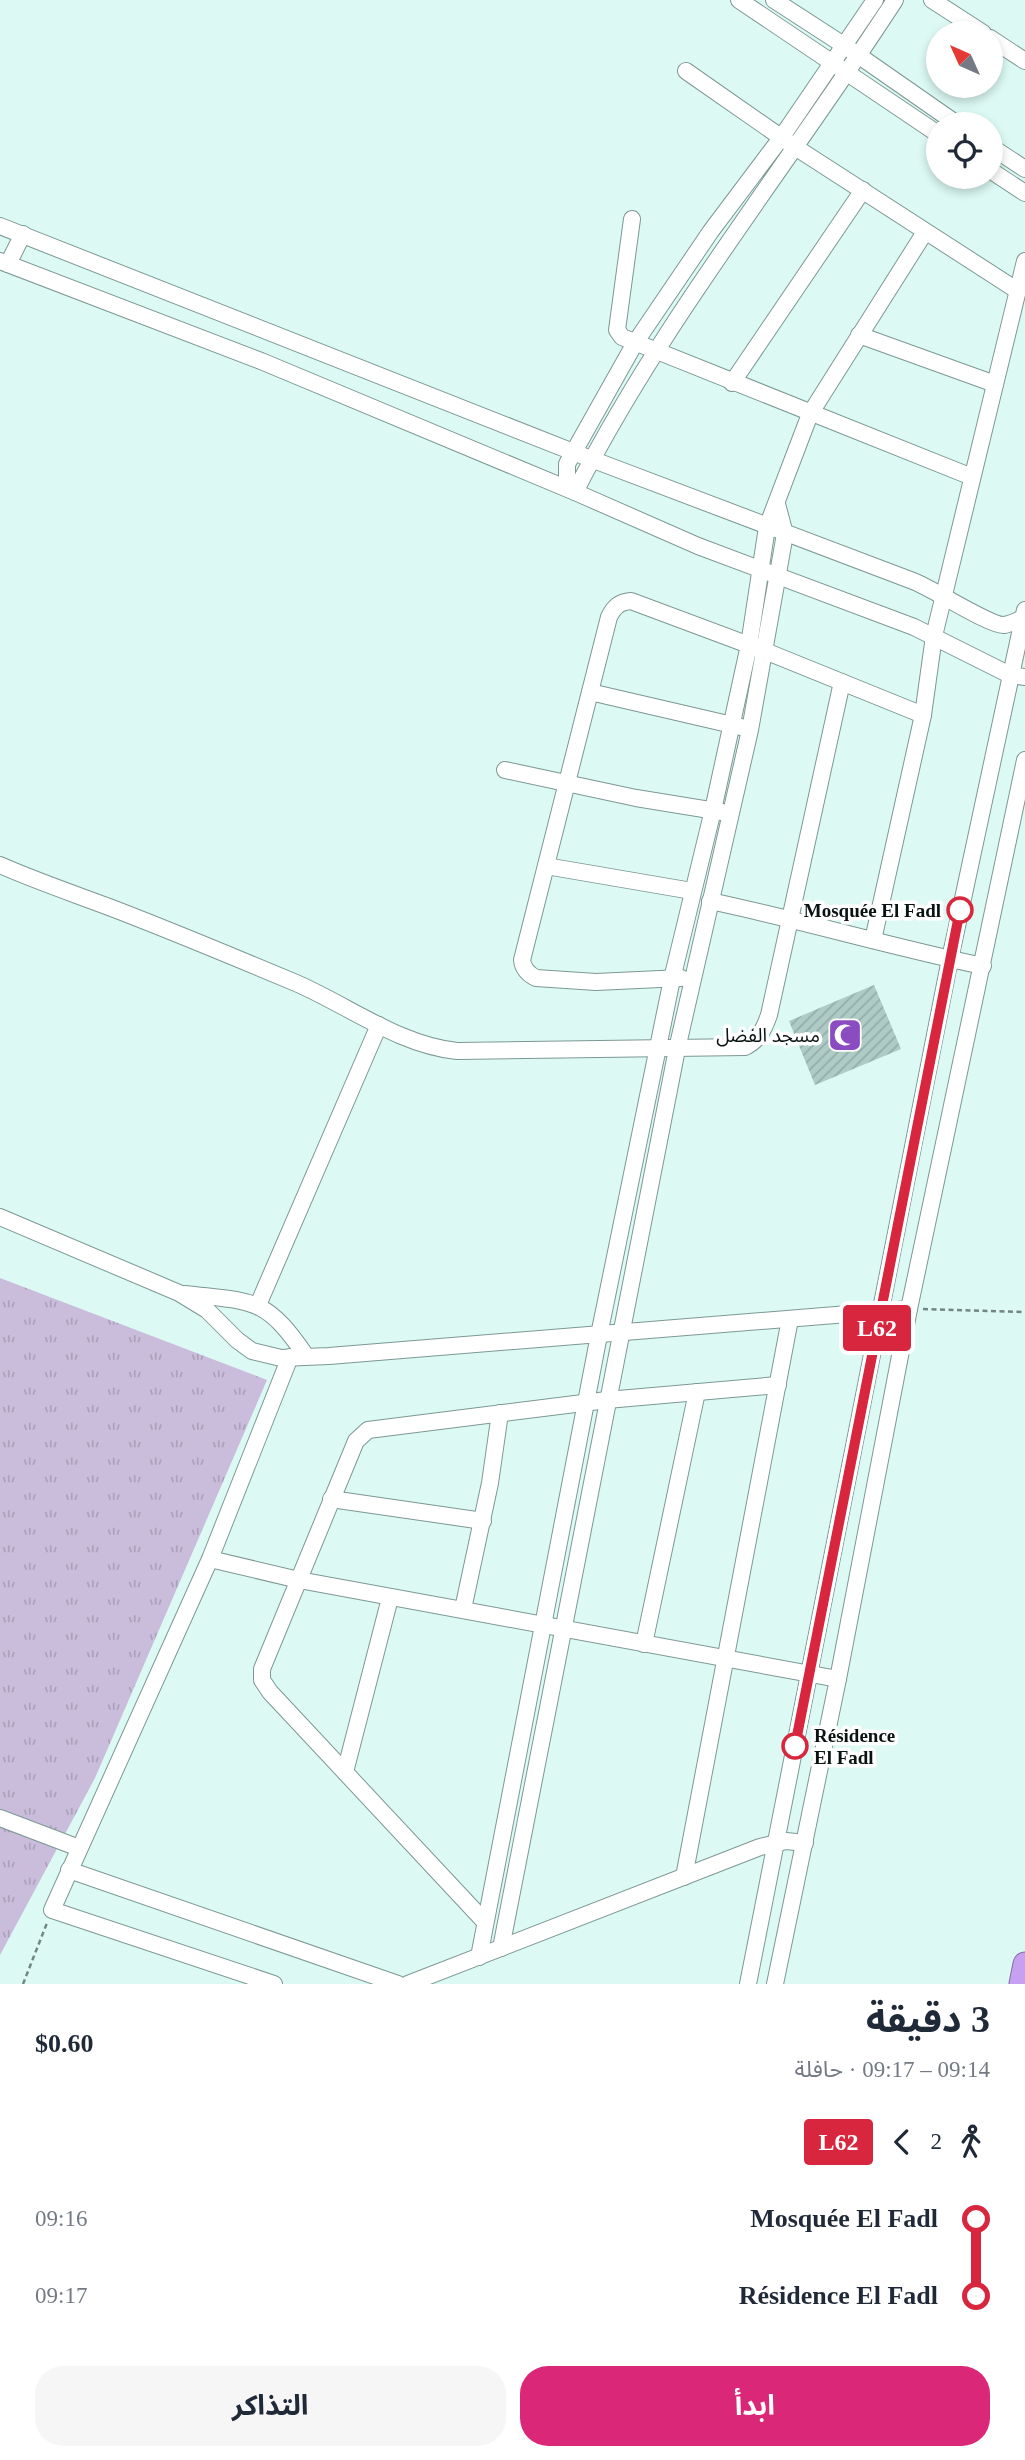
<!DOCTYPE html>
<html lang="ar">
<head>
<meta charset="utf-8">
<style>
  body { margin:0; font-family:"Times New Roman","Noto Sans Arabic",serif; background:#f6f6f7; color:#1f2937; direction:rtl; height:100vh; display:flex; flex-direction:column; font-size:26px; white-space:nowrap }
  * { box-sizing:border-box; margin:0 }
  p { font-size:23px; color:#747a83 }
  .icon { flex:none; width:38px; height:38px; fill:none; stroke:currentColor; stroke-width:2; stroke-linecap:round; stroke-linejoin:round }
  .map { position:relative; height:1984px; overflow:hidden; direction:ltr }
  .details { display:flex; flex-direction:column; background:#fff; flex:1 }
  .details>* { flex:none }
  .badge { padding:0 14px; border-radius:5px; font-size:24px; line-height:46px }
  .needle { width:46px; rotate:315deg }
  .controls { position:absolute; left:926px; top:21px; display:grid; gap:14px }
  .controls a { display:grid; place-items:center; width:77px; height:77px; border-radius:50%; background:#fff; box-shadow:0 4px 10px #0003; font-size:35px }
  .map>.badge { position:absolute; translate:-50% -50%; box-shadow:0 0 0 4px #fff }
  .legs { display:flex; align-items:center; gap:10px; height:77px; padding:0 35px; font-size:23px }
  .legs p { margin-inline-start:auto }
  .head { display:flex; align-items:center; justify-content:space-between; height:119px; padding:0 35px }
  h1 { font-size:38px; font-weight:700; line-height:52px }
  .cta { display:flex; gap:14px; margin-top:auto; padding:14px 35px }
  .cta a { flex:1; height:80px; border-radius:28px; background:#db2777; color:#fff; font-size:28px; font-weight:700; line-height:80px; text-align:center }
  .cta a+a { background:#f6f6f7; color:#1f2937 }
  ul { padding:0 35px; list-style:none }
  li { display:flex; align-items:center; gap:24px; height:77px; font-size:26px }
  li i { display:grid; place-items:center; width:10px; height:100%; margin:0 9px; background:currentColor }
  li i::after { content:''; width:18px; height:18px; margin:-9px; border:5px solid; border-radius:50%; background:#fff }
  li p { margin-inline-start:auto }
  li:first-child i { background:linear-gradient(#0000 50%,currentColor 0) }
  li:last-child i { background:linear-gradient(currentColor 50%,#0000 0) }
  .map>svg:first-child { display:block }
</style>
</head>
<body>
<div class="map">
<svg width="1025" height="1984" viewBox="0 0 1025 1984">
  <defs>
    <pattern id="grass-tufts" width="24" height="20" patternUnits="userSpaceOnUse" patternTransform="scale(1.75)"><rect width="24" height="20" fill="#cabcdb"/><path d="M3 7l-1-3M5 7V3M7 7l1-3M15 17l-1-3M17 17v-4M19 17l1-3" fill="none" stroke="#aca1bb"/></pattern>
    <pattern id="building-hatch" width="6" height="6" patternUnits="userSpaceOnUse" patternTransform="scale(1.75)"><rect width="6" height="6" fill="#aecbc6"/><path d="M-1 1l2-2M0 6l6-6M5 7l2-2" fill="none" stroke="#94ada9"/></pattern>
  </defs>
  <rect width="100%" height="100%" fill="#dcf9f4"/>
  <path fill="url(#grass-tufts)" d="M0 1278 267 1380 95 1778 0 1955Z"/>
  <path fill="url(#building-hatch)" d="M874 985 901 1049 815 1085 789 1021Z"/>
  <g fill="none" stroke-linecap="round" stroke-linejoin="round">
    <g stroke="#7d9894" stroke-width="18">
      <g id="minor">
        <path d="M739 0 938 134"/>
        <path d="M774 0 845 46 957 124"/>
        <path d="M875 0 781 138 711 231 635 343 567 464V484L575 492C664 318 789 164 895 0"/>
        <path d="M932 0 983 33"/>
        <path d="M990 38 1025 61"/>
        <path d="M686 71 795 147 1018 291"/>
        <path d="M990 146 1025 169"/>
        <path d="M990 170 1025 193"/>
        <path d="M632 219 617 330 622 337 972 477"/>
        <path d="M0 226 591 459 913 581C932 588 990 626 1004 625 1011 624 1019 620 1025 617"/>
        <path d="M0 261 261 361 575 492 698 546 914 627 1010 675 1025 677"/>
        <path d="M8 264 23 234"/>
        <path d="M859 335 995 384"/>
        <path d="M732 383 863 190"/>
        <path d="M590 692 741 727"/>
        <path d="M505 770 636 798 722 812"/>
        <path d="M0 865C36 881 72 893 109 907 172 931 234 957 296 983 349 1006 399 1045 457 1051L745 1047C759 1040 764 1029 769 1015L842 682"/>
        <path d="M546 866 692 891"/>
        <path d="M710 901C801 920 891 947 983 966"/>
        <path d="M873 940 923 715 934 636 1025 261"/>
        <path d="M681 978 596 982 536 978C528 974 523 969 522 960L609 617C614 607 619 602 631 601L765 651 923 715"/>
        <path d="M0 1217 179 1293 207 1310 237 1340 252 1351 281 1358 329 1356 909 1309"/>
        <path d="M185 1294C253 1302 265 1296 306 1356"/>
        <path d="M258 1305 379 1025"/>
        <path d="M331 1499 483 1521"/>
        <path d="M210 1559 299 1580 838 1679"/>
        <path d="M463 1609 490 1483 500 1413"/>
        <path d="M644 1644 697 1392"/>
        <path d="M345 1772 390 1598"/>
        <path d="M0 1818 79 1848"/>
        <path d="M69 1870 398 1984"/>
        <path d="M684 1877 790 1319"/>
        <path d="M485 1922 270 1692 262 1680V1669L356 1441 368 1430 607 1400 778 1385"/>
        <path d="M501 1948 677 1049 750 730 785 534 777 504"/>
        <path d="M479 1957 599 1335 672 979 713 810 749 645 767 527 810 414 925 232"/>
        <path d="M274 1984 52 1910 210 1559 290 1357"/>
        <path d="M408 1984 760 1847 786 1841 805 1843"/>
        <path d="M748 1984 950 959 1025 610"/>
        <path d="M775 1984 838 1679 909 1309 1025 760"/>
      </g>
    </g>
    <g stroke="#846fa4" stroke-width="25">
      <path id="highway" d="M1021 1984 1025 1964"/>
    </g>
    <g stroke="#738683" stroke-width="2.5" stroke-dasharray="5 3.5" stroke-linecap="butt">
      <path d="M923 1309 1025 1312"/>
      <path d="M23 1984 47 1923"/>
    </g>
    <use href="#minor" stroke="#fff" stroke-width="16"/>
    <use href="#highway" stroke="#c7a0f2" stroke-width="23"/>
  </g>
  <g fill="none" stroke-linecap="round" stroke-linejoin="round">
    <g stroke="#fff" stroke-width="16">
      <path id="line-1" d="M795 1746 960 910"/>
    </g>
    <use href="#line-1" stroke="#d7263d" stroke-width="10"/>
  </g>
  <defs>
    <g id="mosque-square" transform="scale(1.75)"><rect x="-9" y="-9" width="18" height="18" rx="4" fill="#8b4cc2" stroke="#fff"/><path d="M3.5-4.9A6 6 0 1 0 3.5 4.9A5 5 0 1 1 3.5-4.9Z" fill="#fff"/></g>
  </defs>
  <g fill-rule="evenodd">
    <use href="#mosque-square" x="845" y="1035"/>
  </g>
  <g fill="#fff" stroke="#d7263d" stroke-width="3.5">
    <circle cx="960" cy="910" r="12"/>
    <circle cx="795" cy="1746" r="12"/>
  </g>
  <g text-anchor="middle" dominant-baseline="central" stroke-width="7" stroke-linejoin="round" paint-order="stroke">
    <g font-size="19" font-weight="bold" fill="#091312" stroke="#fff" text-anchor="end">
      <text x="941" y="910">Mosquée El Fadl</text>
      <text x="814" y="1735" text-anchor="start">Résidence<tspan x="814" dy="22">El Fadl</tspan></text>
    </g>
    <g font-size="19" fill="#091312" stroke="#fff" text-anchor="end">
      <text x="820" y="1035">مسجد الفضل</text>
    </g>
  </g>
</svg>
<div class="controls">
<a><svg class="needle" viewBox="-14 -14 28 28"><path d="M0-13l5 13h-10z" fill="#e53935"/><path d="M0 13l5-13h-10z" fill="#747a83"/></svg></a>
<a><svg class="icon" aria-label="locate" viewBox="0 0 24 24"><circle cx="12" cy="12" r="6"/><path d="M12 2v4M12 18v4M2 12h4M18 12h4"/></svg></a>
</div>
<b class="badge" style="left:877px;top:1328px;background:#d7263d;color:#fff">L62</b>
</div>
<section class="details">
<div class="head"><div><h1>3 دقيقة</h1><p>09:14 – 09:17 · حافلة</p></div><b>$0.60</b></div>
<div class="legs"><svg class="icon" aria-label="walk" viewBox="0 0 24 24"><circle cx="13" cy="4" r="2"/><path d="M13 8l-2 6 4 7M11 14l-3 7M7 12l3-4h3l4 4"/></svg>2<svg class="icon" aria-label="back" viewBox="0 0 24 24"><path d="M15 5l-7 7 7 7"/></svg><b class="badge" style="background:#d7263d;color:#fff">L62</b></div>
<ul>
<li><i style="color:#d7263d"></i><b>Mosquée El Fadl</b><p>09:16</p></li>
<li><i style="color:#d7263d"></i><b>Résidence El Fadl</b><p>09:17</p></li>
</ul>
<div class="cta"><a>ابدأ</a><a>التذاكر</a></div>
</section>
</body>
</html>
